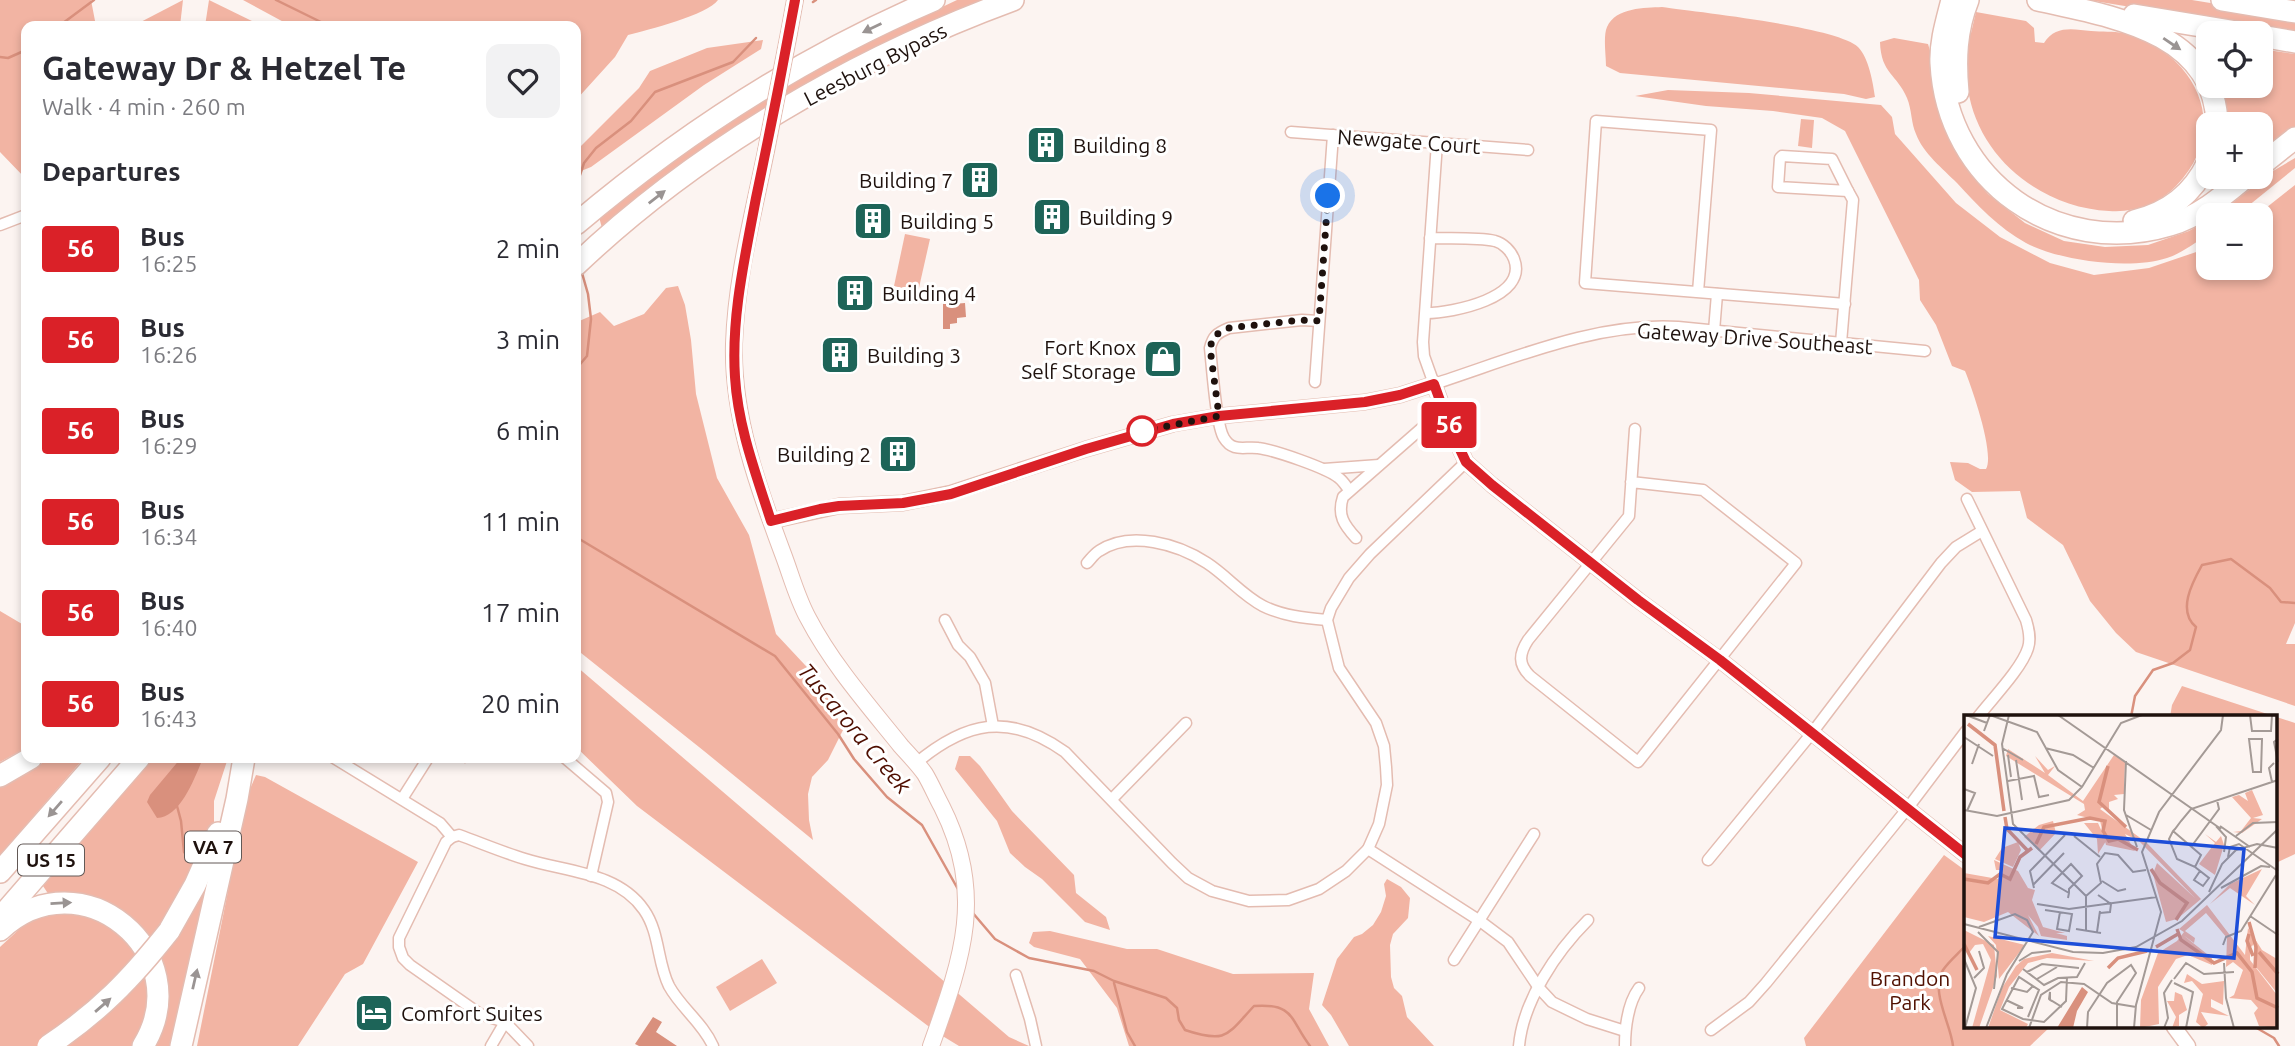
<!DOCTYPE html>
<html lang="en">
<head>
<meta charset="utf-8">
<style>
  body { margin:0; font-family:Ubuntu,sans-serif; background:#f2f2f3; color:#2b2b33; height:100vh; display:flex; flex-direction:column; font-size:26px; white-space:nowrap }
  * { box-sizing:border-box; margin:0 }
  p { font-size:23px; color:#7c7c81 }
  .icon { flex:none; width:38px; height:38px; fill:none; stroke:currentColor; stroke-width:2; stroke-linecap:round; stroke-linejoin:round }
  .map { position:relative; flex:1; overflow:hidden }
  .sheet { position:absolute; left:21px; top:21px; width:560px; height:742px; display:flex; flex-direction:column; background:#fff; border-radius:14px; box-shadow:0 4px 10px #0003 }
  .sheet>* { flex:none }
  .badge { padding:0 14px; border-radius:5px; font-size:24px; line-height:46px }
  .controls { position:absolute; left:2196px; top:21px; display:grid; gap:14px }
  .controls a { display:grid; place-items:center; width:77px; height:77px; border-radius:14px; background:#fff; box-shadow:0 4px 10px #0003; font-size:35px }
  .you { position:absolute; width:35px; height:35px; margin:-18px; border:5px solid #fff; border-radius:50%; background:#1a73e8; box-shadow:0 0 0 10px #1a73e833 }
  .map>.badge { position:absolute; translate:-50% -50%; box-shadow:0 0 0 4px #fff }
  h2 { padding:0 21px; font-size:26px; line-height:63px }
  .round { display:grid; place-items:center; flex:none; width:74px; height:74px; border-radius:14px; background:#f2f2f3 }
  .overview { display:flex; align-items:center; justify-content:space-between; height:119px; padding:0 21px }
  h1 { font-size:33px; font-weight:700; line-height:52px }
  ul { padding:0; list-style:none }
  li { display:flex; align-items:center; gap:21px; height:91px; padding:0 21px }
  li div { flex:1 }
  li b { display:block; font-size:26px }
  li em { font-style:normal }
  li .badge { min-width:77px; font-weight:700; text-align:center }
  .map>svg:first-child { display:block }
</style>
</head>
<body>
<div class="map">
<svg width="2295" height="1046" viewBox="0 0 2295 1046">
  <rect width="100%" height="100%" fill="#fcf4f1"/>
  <g fill="#f2b4a3">
    <path d="M0 0H91L96 26H26V179L0 152Z"/>
    <path d="M183 0 180 26H133Z"/>
    <path d="M209 0 262 26H205Z"/>
    <path d="M243 0H718C708 15 647 30 628 35L615 57 576 100V26H291Z"/>
    <path d="M957 0H994L823 78 602 228 599 217 662 166 809 70Z"/>
    <path d="M2088 0H2192L2295 17V34Z"/>
    <path d="M1662 7C1697 12 1838 27 1858 47 1869 58 1873 83 1875 97L1866 99 1844 94 1620 73 1606 66C1606 55 1603 36 1607 27 1616 7 1645 8 1662 7Z"/>
    <path d="M1976 12 2026 21 2034 28 2035 42 2044 43C2055 25 2073 29 2091 31 2102 32 2113 31 2123 33 2196 52 2233 128 2176 186 2159 204 2134 213 2109 211 2042 208 1978 158 1968 89 1965 71 1967 53 1968 36L1971 33Z"/>
    <path d="M1894 38 1928 44 1931 54 1940 113 1959 158 1988 194 2025 223 2064 241 2105 247 2148 245 2189 231 2208 220V234C2196 242 2181 254 2167 258 2130 270 2060 261 2026 243 1999 228 1977 205 1957 183 1943 169 1923 153 1916 134 1911 123 1912 110 1907 98 1897 74 1881 74 1880 42Z"/>
    <path d="M763 40 761 49 704 85 591 167 576 173V151L639 88 650 71 707 48Z"/>
    <path d="M2261 49 2295 54V127L2261 153V124H2223L2216 86H2261Z"/>
    <path d="M1668 90 1749 93 1881 105 1892 117 1895 134 1956 203 2000 237 2050 263 2094 275 2149 268 2208 248V268H2261V215H2257L2295 185V623L2286 644H2295V706L2136 652 2116 633 2090 601 2063 545 2027 518 2020 491 1972 492 1955 480 1950 462 1968 463 1980 469H1986C1995 454 1972 388 1965 371L1952 366 1936 325 1920 300 1919 280 1845 131 1822 118 1773 111 1706 106 1635 96Z"/>
    <path d="M1801 119 1814 120 1812 148 1798 146Z"/>
    <path d="M2295 158V168L2237 215H2217L2273 171Z"/>
    <path d="M905 234 930 239 918 292 894 286Z"/>
    <path d="M678 286 685 305 691 340 696 394 717 478 749 535 776 634 819 680 843 730 828 760 812 777 808 794 809 820 813 840 704 751 576 649V320L577 322 600 312 614 326 644 314 666 288Z"/>
    <path d="M0 611 22 624V630L26 632V748L0 762Z"/>
    <path d="M576 666 1009 1037 1029 1046H959L936 1032 637 806 576 747Z"/>
    <path d="M2182 686 2295 723V854L2293 855 2276 863V717H2170L2172 705Z"/>
    <path d="M959 756H970L980 766 1012 811 1074 875 1076 893 1106 917 1110 930 1085 922 1042 879 1025 867 1010 853 997 821 955 769Z"/>
    <path d="M51 758H84L0 855V787Z"/>
    <path d="M152 758H228L214 801V829L192 876 150 941 51 898 43 886Z"/>
    <path d="M256 775 265 777 418 862 363 964 345 974 298 1046H197L247 796Z"/>
    <path d="M1944 855 1966 871V1027H2050L2030 1046H1806L1804 1038Z"/>
    <path d="M209 875 173 1046H156L155 1042 157 958Z"/>
    <path d="M1387 879 1401 887 1410 898 1408 918 1393 934 1390 945 1391 977 1394 988 1402 996 1407 1017 1434 1046H1349L1331 1015 1322 1005 1337 959 1354 937 1362 934 1373 925 1381 912 1386 896 1384 884Z"/>
    <path d="M60 913 91 916 110 926 133 948 145 971 149 1008 135 1046H0V947L28 921Z"/>
    <path d="M1050 931 1127 949H1157L1233 974 1314 973 1309 1009 1329 1046H1129L1117 1008 1080 959 1034 947 1029 943 1033 932Z"/>
    <path d="M762 959 777 983 730 1011 716 987Z"/>
  </g>
  <g fill="#d9907d">
    <path d="M952 294 953 304 965 303 966 317 957 318V323L950 324V329H943V295Z"/>
    <path d="M181 758H203C195 777 181 817 157 818L147 802 150 795Z"/>
    <path d="M653 1017 662 1022 656 1032 677 1046H639L635 1044Z"/>
  </g>
  <g fill="none" stroke-linecap="round" stroke-linejoin="round">
    <g stroke="#d9907d" stroke-width="2.5">
      <path d="M276 0 329 26"/>
      <path d="M813 2 816 0"/>
      <path d="M59 26 94 0"/>
      <path d="M0 57 8 58 26 50"/>
      <path d="M576 177 580 175 584 163 596 148 631 121 655 92 733 62 756 38"/>
      <path d="M576 369 587 356 591 319 588 294 582 273"/>
      <path d="M576 537 775 656 838 734 854 759 887 797 922 825 959 891"/>
      <path d="M2131 717 2135 696 2153 670 2173 663 2190 650 2196 627C2177 611 2192 583 2202 565L2231 559 2270 588 2281 602 2295 603"/>
      <path d="M465 762 470 758"/>
      <path d="M177 806 181 821 184 852 190 858"/>
      <path d="M972 912 995 939 1029 958 1094 971 1114 981 1166 998 1177 1008 1179 1020 1185 1030C1227 1044 1227 1035 1254 1006 1295 1003 1290 1020 1310 1046"/>
      <path d="M1114 983 1127 1032 1135 1046"/>
      <path d="M2255 1027 2274 1038 2279 1046"/>
      <path d="M1953 1046C1951 1024 1930 992 1943 970 1949 961 1959 953 1966 945"/>
    </g>
    <g stroke="#e4bcb1" stroke-width="13">
      <g id="minor">
        <path d="M1291 132 1528 150"/>
        <path d="M1437 143 1423 342 1424 356 1434 384C1512 359 1595 322 1678 327L1925 351"/>
        <path d="M1782 156 1832 159 1848 191 1778 187 1780 158Z"/>
        <path d="M0 225 26 215"/>
        <path d="M1698 292 1711 130 1596 121 1585 283 1845 304"/>
        <path d="M1426 313C1452 313 1529 298 1514 259 1511 251 1503 243 1495 241 1476 237 1450 239 1430 238"/>
        <path d="M1319 321 1302 320 1229 328C1217 333 1213 336 1210 348 1212 366 1216 426 1224 438 1233 453 1245 446 1258 448 1274 450 1327 468 1339 478 1343 481 1346 486 1349 490"/>
        <path d="M1714 331 1717 294"/>
        <path d="M1841 343 1853 200 1848 191"/>
        <path d="M1315 382 1333 135"/>
        <path d="M1324 469 1379 465"/>
        <path d="M1631 482 1703 490 1796 563 1638 762 1530 676C1518 664 1519 654 1528 640L1629 516 1635 429"/>
        <path d="M1967 499 2026 620C2029 630 2031 639 2028 648 2022 668 1991 700 1978 717"/>
        <path d="M1356 538C1344 525 1337 515 1343 497L1423 427"/>
        <path d="M1087 563C1091 559 1094 554 1099 551 1130 530 1178 544 1207 563 1227 576 1242 595 1263 606 1283 616 1305 618 1327 620"/>
        <path d="M945 620 958 645 970 657 985 683 993 726"/>
        <path d="M334 758 440 823 452 837"/>
        <path d="M565 758 606 793 608 802 591 876"/>
        <path d="M915 764C966 721 1009 712 1065 752L1172 863 1188 878 1212 891 1249 901 1288 900 1319 889 1346 871 1368 849 1379 824 1387 785 1386 767 1384 746 1376 723 1339 668 1327 620 1331 608 1349 578 1370 554 1466 462"/>
        <path d="M402 799 428 758"/>
        <path d="M1112 799 1186 723"/>
        <path d="M1368 849 1480 921 1508 942 1539 988 1552 1002 1587 1019 1625 1031"/>
        <path d="M1708 860 1812 733 1941 563 1956 547 1982 531"/>
        <path d="M1454 960 1534 834"/>
        <path d="M1016 975 1030 1019 1036 1046"/>
        <path d="M1711 1030 1749 1002 1766 983 1907 809 1966 731"/>
        <path d="M491 1046 505 1022"/>
        <path d="M528 1046 505 1022 480 1014 410 965 403 958 399 947V938L446 842 452 837 459 835C481 843 502 852 525 859 566 872 618 872 644 910 660 933 657 962 669 986 681 1008 703 1023 713 1046"/>
        <path d="M1519 1046C1523 1001 1556 952 1588 920"/>
        <path d="M1625 1046C1625 1028 1628 1003 1639 988"/>
      </g>
    </g>
    <g stroke="#e4bcb1" stroke-width="17">
      <g id="tertiary">
        <path d="M771 521 839 506 903 503 951 493 1086 449 1173 424 1219 416 1365 402 1400 395 1434 384 1450 427 1466 462 1492 485 1638 600 1720 660 1966 855"/>
        <path d="M2174 1027 2188 1046"/>
      </g>
    </g>
    <g stroke="#e4bcb1" stroke-width="18">
      <g id="secondary">
        <path d="M789 33 795 0"/>
        <path d="M766 151C753 215 736 279 734 344 732 416 758 487 783 554 791 575 797 598 808 618 832 664 868 705 901 746 909 755 918 764 925 774 931 784 936 796 942 807 986 895 962 959 931 1046"/>
      </g>
    </g>
    <g stroke="#e4bcb1" stroke-width="24">
      <g id="motorway">
        <path d="M1952 0C1947 20 1940 42 1941 63 1947 181 2057 259 2170 225 2200 216 2223 196 2246 177"/>
        <path d="M2038 0C2109 16 2215 31 2217 124"/>
        <path d="M2222 0 2295 12"/>
        <path d="M2134 15 2243 33"/>
        <path d="M2261 36 2295 42"/>
        <path d="M1958 92C1955 60 1956 30 1968 0"/>
        <path d="M2261 165 2295 138"/>
        <path d="M2134 221C2168 213 2193 194 2208 162"/>
        <path d="M576 224C685 132 803 56 934 0"/>
        <path d="M576 265C698 149 855 58 1013 0"/>
        <path d="M0 776 31 758"/>
        <path d="M0 872 100 758"/>
        <path d="M0 918 139 758"/>
        <path d="M0 930C81 854 200 953 143 1046"/>
        <path d="M169 931 195 885 218 833"/>
        <path d="M181 1046 237 799 244 758"/>
      </g>
    </g>
    <use href="#minor" stroke="#fff" stroke-width="10"/>
    <use href="#tertiary" stroke="#fff" stroke-width="14"/>
    <use href="#secondary" stroke="#fff" stroke-width="16"/>
    <use href="#motorway" stroke="#fff" stroke-width="21"/>
    <g stroke="#e4bcb1" stroke-width="18" stroke-linecap="butt">
      <path id="secondary-bridge" d="M766 151 789 33"/>
    </g>
    <g stroke="#e4bcb1" stroke-width="24" stroke-linecap="butt">
      <path id="motorway-bridge" d="M48 1046C99 1012 131 979 169 931"/>
    </g>
    <use href="#secondary-bridge" stroke="#fff" stroke-width="16"/>
    <use href="#motorway-bridge" stroke="#fff" stroke-width="21"/>
  </g>
  <defs><path id="oneway-solid" d="M-6-.8H1V-3.2L6.5 0L1 3.2V.8H-6Z" transform="scale(1.75)"/></defs>
  <g fill="#9a9493">
    <use href="#oneway-solid" transform="translate(872 28) rotate(154)"/>
    <use href="#oneway-solid" transform="translate(2172 44) rotate(34)"/>
    <use href="#oneway-solid" transform="translate(657 197) rotate(-38)"/>
    <use href="#oneway-solid" transform="translate(55 809) rotate(131)"/>
    <use href="#oneway-solid" transform="translate(61 903) rotate(-3)"/>
    <use href="#oneway-solid" transform="translate(195 979) rotate(-77)"/>
    <use href="#oneway-solid" transform="translate(103 1005) rotate(-41)"/>
  </g>
  <g fill="none" stroke-linecap="round" stroke-linejoin="round">
    <g stroke="#fff" stroke-width="16">
      <path id="line" d="M795 0C783 66 770 132 756 198 745 257 731 317 735 377 738 427 756 474 771 521L820 509 839 506 903 503 951 494 1086 449 1173 424 1219 416 1365 402 1400 395 1434 384 1450 428 1466 462 1492 485 1638 600 1720 660 1966 855"/>
    </g>
    <use href="#line" stroke="#da2128" stroke-width="10"/>
    <path stroke="#1f120e" stroke-width="7" stroke-dasharray="0 12.6" d="M1142 431 1219 416 1210 348C1213 336 1217 333 1228 328L1302 320 1319 321 1328 196"/>
  </g>
  <defs>
    <g id="building-square" transform="scale(2.0125)"><rect x="-9" y="-9" width="18" height="18" rx="4" fill="#1d6458" stroke="#fff"/><path d="M-4-6H4V6H1V3H-1V6H-4ZM-2.5-4.3h1.7v1.8h-1.7ZM.8-4.3h1.7v1.8H.8ZM-2.5-1h1.7V.8h-1.7ZM.8-1h1.7V.8H.8Z" fill="#fff"/></g>
    <g id="shop-square" transform="scale(2.0125)"><rect x="-9" y="-9" width="18" height="18" rx="4" fill="#1d6458" stroke="#fff"/><path d="M-5-2.5h2.3a2.7 3.5 0 0 1 5.4 0H5L5.5 6h-11ZM-1.5-2.5h3a1.5 2.3 0 0 0-3 0Z" fill="#fff"/></g>
    <g id="hotel-square" transform="scale(2.0125)"><rect x="-9" y="-9" width="18" height="18" rx="4" fill="#1d6458" stroke="#fff"/><path d="M-6-4.5h1.5V1H6V5H4.5V3h-9V5H-6ZM-4 0a1.8 1.8 0 1 1 3.6 0ZM.5 0V-2.5h3Q6-2.5 6 0Z" fill="#fff"/></g>
  </defs>
  <g fill-rule="evenodd">
    <use href="#building-square" x="1046" y="145"/>
    <use href="#building-square" x="980" y="180"/>
    <use href="#building-square" x="1052" y="217"/>
    <use href="#building-square" x="873" y="221"/>
    <use href="#building-square" x="855" y="293"/>
    <use href="#building-square" x="840" y="355"/>
    <use href="#shop-square" x="1163" y="359"/>
    <use href="#building-square" x="898" y="454"/>
    <use href="#hotel-square" x="374" y="1013"/>
  </g>
  <circle fill="#fff" stroke="#da2128" stroke-width="3.5" cx="1142" cy="431" r="14"/>
  <g text-anchor="middle" dominant-baseline="central" stroke-width="6" stroke-linejoin="round" paint-order="stroke">
    <g fill="#fff" stroke="#625956" stroke-width="2">
      <rect x="185" y="831.5" width="56" height="31" rx="5"/>
      <rect x="18" y="844.5" width="66" height="31" rx="5"/>
    </g>
    <g font-size="19" font-weight="bold" fill="#1f120e">
      <text x="213" y="847">VA 7</text>
      <text x="51" y="860">US 15</text>
    </g>
    <g font-size="21" fill="#1f120e" stroke="#fff">
      <text transform="translate(875 64) rotate(-27)">Leesburg Bypass</text>
      <text transform="translate(1409 141) rotate(4)">Newgate Court</text>
      <text transform="translate(1755 338) rotate(4)">Gateway Drive Southeast</text>
    </g>
    <g font-size="21" fill="#1f120e" stroke="#fff" text-anchor="start">
      <text x="1073" y="145">Building 8</text>
      <text x="953" y="180" text-anchor="end">Building 7</text>
      <text x="1079" y="217">Building 9</text>
      <text x="900" y="221">Building 5</text>
      <text x="882" y="293">Building 4</text>
      <text x="1136" y="347" text-anchor="end">Fort Knox<tspan x="1136" dy="24">Self Storage</tspan></text>
      <text x="867" y="355">Building 3</text>
      <text x="871" y="454" text-anchor="end">Building 2</text>
      <text x="401" y="1013">Comfort Suites</text>
    </g>
    <g font-size="21" fill="#501000" stroke="#fff">
      <text x="1910" y="978">Brandon<tspan x="1910" dy="24">Park</tspan></text>
    </g>
    <g font-size="23" font-style="italic" fill="#4f0e00" stroke="#fff">
      <text transform="translate(855 728) rotate(50)">Tuscarora Creek</text>
    </g>
  </g>
  <g transform="translate(1964 715)">
    <rect width="313" height="313" fill="#fcf4f1"/>
    <path d="M44 34 81 58 71 41 84 55 91 51 84 60 119 86 150 40 161 47 160 79 150 80 154 84 145 87V96L140 91 136 94 182 127 237 184 213 204 202 207 189 159 193 148 231 183 175 126 161 119 171 136 142 130 136 106 113 100 121 95 120 89 42 41ZM288 75 299 100 289 103 298 104 278 118 269 117 277 116 287 103 268 82 275 80 284 86 281 78ZM89 106 92 118 75 136 60 122 75 110ZM120 108H134L142 126 134 139 133 124ZM241 119 252 127 257 121 260 130 251 160 235 149 251 128ZM54 127 57 135 49 152 31 144 38 133ZM30 145 54 156 64 173 71 175 68 185 79 212 101 218H92L103 221V225L77 221 74 212 64 200 75 221 44 197 20 207 0 202V158L34 164 38 155H32ZM298 154 282 181 291 190 266 173 246 189 266 169ZM243 190 281 240 284 213 298 235 313 244V278L292 252 290 229 286 233V245L313 280V313L295 311 290 298 294 293 287 285 265 283 270 280 279 255 269 247 262 252 263 223 242 198 221 216 231 223 230 228 219 220 248 243V250L224 240 212 244 194 272 195 309 176 313 177 285 194 238 213 226 220 217 215 214ZM0 215 30 230 33 261 15 313H8L27 245 19 229 11 230 5 238 0 235ZM24 221 61 230 35 264 32 230ZM88 238 130 246 83 243 64 248 45 272 36 295 64 309 62 313H24L38 273 52 251 60 244ZM223 259 238 269 260 266 259 290 247 284V292L265 301 237 297 244 309 239 313 232 307 239 279 228 266 220 268ZM211 277 218 280 223 295 215 300V311L208 313 212 302 203 286H210Z" fill="#f2b4a3"/>
    <path d="M118 272 124 277 113 296 109 313H93Z" fill="#d9907d"/>
    <path fill="none" stroke="#d9907d" stroke-width="3.5" d="M4 9 31 30 40 96M144 51 135 87 162 112M41 102 43 114 64 136M72 129 80 112 126 103 141 106 139 116 145 126 154 124 174 135M187 154 196 168 223 188 212 205M0 164 24 168 36 159 46 164 56 142 68 133M285 207 292 232 291 253M213 214 217 225 250 248 273 238 288 257 293 283 314 293M285 219 283 226 289 241M0 229 13 255M192 232 214 219M295 237 314 259M144 253 154 243 183 236"/>
    <path fill="none" stroke="#a49a96" stroke-width="2" d="M2 0 23 8M45 0 38 29 49 109 122 181V215M94 0 257 114M286 0 288 16H307L308 0M20 16 26 0 73 17 94 55 118 72M0 22 29 41M285 24H298L297 57H289ZM314 24 310 27 314 47M38 33 59 45M81 33 109 40 130 53M44 40 47 62M52 45 58 85M162 46 160 95 173 132M8 49 15 29M44 66 70 61 75 82 85 80M308 67 305 53 310 48M0 74 11 78 3 96M0 95 33 101 105 85 118 72 157 8 178 0M162 100 187 115M252 111 262 122 260 137M256 111 286 132M209 116 237 140 231 152 213 144 205 124 209 116 211 114 217 106 227 94 314 65M110 121 136 142M272 121 289 108 314 107M227 132 255 94 253 85M264 142 266 132 275 129 314 156M231 152 245 163 239 171 230 165 236 156M138 166 154 176 162 174M69 170 100 138M70 173 66 156 101 120M257 173 297 151 306 152M245 177 258 149 272 135 293 129 314 133M134 180 147 189 146 197 136 198M122 181 137 168 133 149 141 138 154 140 169 157 182 155M104 183 105 178V174L118 161 107 149 88 168 105 178M73 189 105 194 193 182M81 195 108 199 105 216 93 214 96 197M286 201 314 220M0 209 109 237 139 238 172 232 218 206 314 114M15 212 51 199 63 205 69 217 43 259 22 313M112 214 137 218M14 217 34 237 30 274M133 217 136 196M259 230 262 222 277 216 312 160M0 244 12 273 1 313M55 246 68 238 87 236M260 248 262 283 270 313M59 254 80 270 94 263 113 262 121 248M63 257 78 249 115 253M10 263 20 253 15 236M73 264 93 252M210 264 222 248 240 259 270 257M210 268 229 277 222 313M47 273 63 277 69 271M42 285 59 293H53M86 285V277L85 284 86 285 88 286 98 292M64 302 75 275 55 262 38 294 59 304 80 307 102 286 103 262M65 313 77 280 97 267 120 269 148 288 172 292M123 313 124 297 143 268 167 250 172 258 153 287V313M170 313 172 290 197 197 178 137 195 97 257 15 259 0M200 313 204 303 200 278 208 265"/>
    <path fill="#1d4ed8" fill-opacity="0.15" stroke="#1d4ed8" stroke-width="3.5" d="M41 113 280 134 270 243 31 222Z"/>
    <rect width="313" height="313" fill="none" stroke="#1f120e" stroke-width="3.5"/>
  </g>
</svg>
<div class="controls">
<a><svg class="icon" aria-label="locate" viewBox="0 0 24 24"><circle cx="12" cy="12" r="6"/><path d="M12 2v4M12 18v4M2 12h4M18 12h4"/></svg></a>
<a>+</a>
<a>−</a>
</div>
<div class="you" style="left:1328px;top:196px"></div>
<b class="badge" style="left:1449px;top:425px;background:#da2128;color:#fff">56</b>
<section class="sheet">
<div class="overview"><div><h1>Gateway Dr &amp; Hetzel Te</h1><p>Walk · 4 min · 260 m</p></div><a class="round"><svg class="icon" aria-label="heart" viewBox="0 0 24 24"><path d="M12 20l-8-8c-3-5 5-10 8-4 3-6 11-1 8 4z"/></svg></a></div>
<h2>Departures</h2>
<ul>
<li><span class="badge" style="background:#da2128;color:#fff">56</span><div><b>Bus</b><p>16:25</p></div><em>2 min</em></li>
<li><span class="badge" style="background:#da2128;color:#fff">56</span><div><b>Bus</b><p>16:26</p></div><em>3 min</em></li>
<li><span class="badge" style="background:#da2128;color:#fff">56</span><div><b>Bus</b><p>16:29</p></div><em>6 min</em></li>
<li><span class="badge" style="background:#da2128;color:#fff">56</span><div><b>Bus</b><p>16:34</p></div><em>11 min</em></li>
<li><span class="badge" style="background:#da2128;color:#fff">56</span><div><b>Bus</b><p>16:40</p></div><em>17 min</em></li>
<li><span class="badge" style="background:#da2128;color:#fff">56</span><div><b>Bus</b><p>16:43</p></div><em>20 min</em></li>
</ul>
</section>
</div>
</body>
</html>
